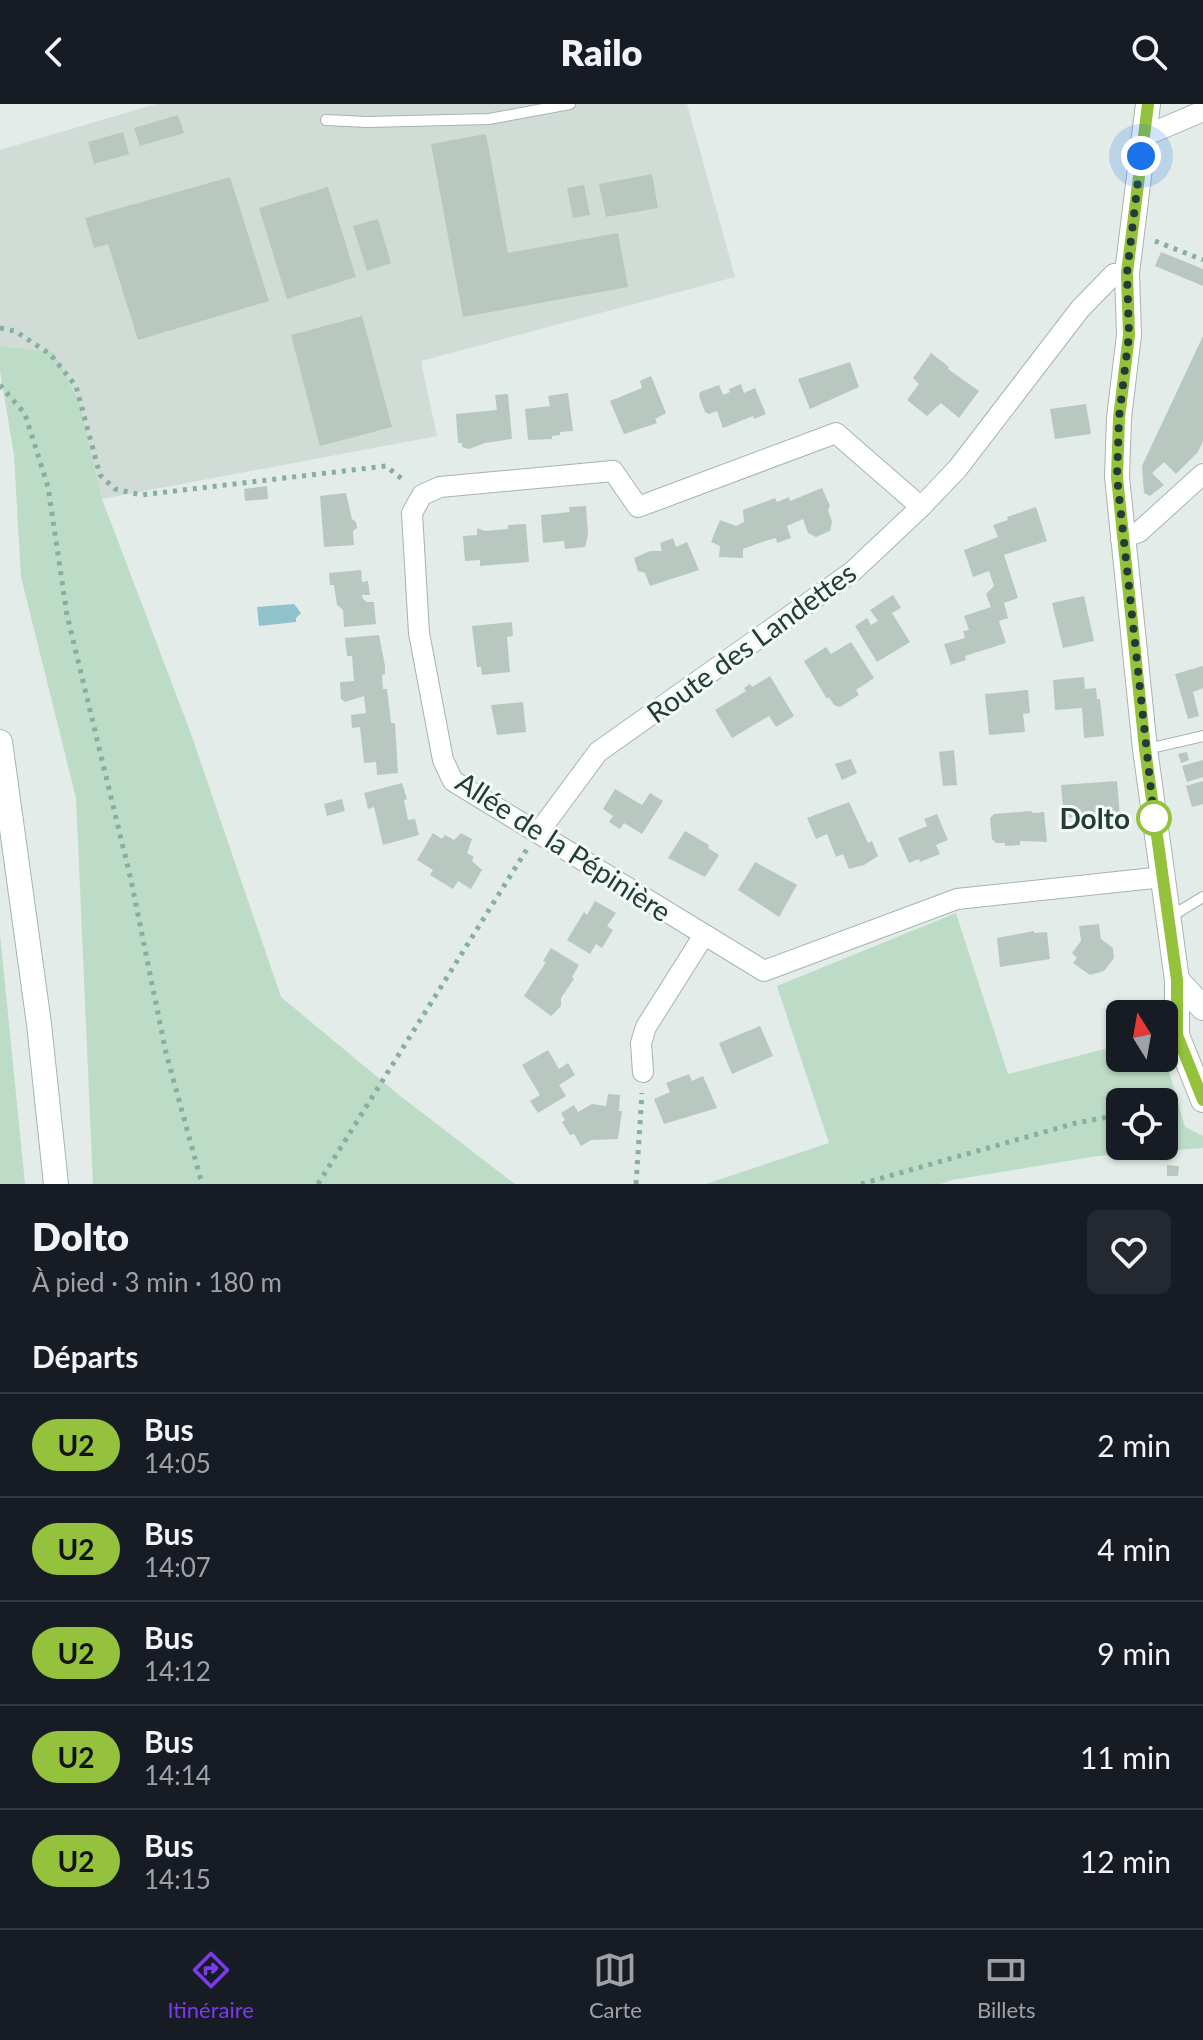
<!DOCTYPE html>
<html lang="fr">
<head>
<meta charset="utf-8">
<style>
  body { margin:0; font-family:Lato,sans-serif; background:#242831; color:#f1f3f6; height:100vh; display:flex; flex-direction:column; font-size:30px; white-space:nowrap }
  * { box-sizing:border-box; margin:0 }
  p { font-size:26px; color:#9ea1a6 }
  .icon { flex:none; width:44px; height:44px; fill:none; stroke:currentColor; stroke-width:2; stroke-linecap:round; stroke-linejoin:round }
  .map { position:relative; height:1080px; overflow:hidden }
  .panel { display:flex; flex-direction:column; background:#171b24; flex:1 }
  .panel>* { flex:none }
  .badge { padding:0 16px; border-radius:26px; font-size:28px; line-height:52px }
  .needle { width:52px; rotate:349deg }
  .controls { position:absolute; left:1106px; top:896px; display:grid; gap:16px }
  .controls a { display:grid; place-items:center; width:72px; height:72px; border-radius:12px; background:#171b24; box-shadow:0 2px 6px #0004; font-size:40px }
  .you { position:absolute; width:40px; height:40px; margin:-20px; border:6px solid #fff; border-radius:50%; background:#1a73e8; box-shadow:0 0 0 12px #1a73e833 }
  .map>.badge { position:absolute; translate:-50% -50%; box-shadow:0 0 0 4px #fff }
  h2 { padding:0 32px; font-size:30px; line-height:72px }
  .round { display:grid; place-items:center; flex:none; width:84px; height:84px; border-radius:12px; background:#242831 }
  .summary { display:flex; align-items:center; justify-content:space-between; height:136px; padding:0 32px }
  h1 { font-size:38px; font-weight:800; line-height:60px }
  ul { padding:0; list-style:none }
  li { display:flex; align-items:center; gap:24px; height:104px; padding:0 32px; border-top:2px solid #363941 }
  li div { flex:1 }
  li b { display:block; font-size:30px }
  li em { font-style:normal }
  li .badge { min-width:88px; font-weight:700; text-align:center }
  header { display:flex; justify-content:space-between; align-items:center; height:104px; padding:0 32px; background:#171b24; font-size:36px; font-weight:800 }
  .tab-bar { display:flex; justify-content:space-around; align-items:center; height:112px; border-top:2px solid #363941; background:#171b24; font-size:22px; color:#9ea1a6 }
  .tab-bar a { display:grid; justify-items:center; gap:4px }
  .tab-bar .active { color:#7c3aed }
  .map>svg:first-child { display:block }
</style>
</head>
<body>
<header><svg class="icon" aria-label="back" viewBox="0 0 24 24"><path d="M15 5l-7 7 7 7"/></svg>Railo<svg class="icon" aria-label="search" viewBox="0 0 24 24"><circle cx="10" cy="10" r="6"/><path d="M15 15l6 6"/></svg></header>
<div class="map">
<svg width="1203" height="1080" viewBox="0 0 1203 1080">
  <rect width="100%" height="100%" fill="#e3ece8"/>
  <path fill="#d1dcd7" d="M156 0H687L735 173 421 257 437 332 102 395 79 297 54 248 0 242V46Z"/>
  <g fill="#bddcc7" fill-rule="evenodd">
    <path d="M0 242 54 248 79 297 102 395 190 627 281 893 399 991 515 1080H93L76 694 21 473 14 351 0 267Z"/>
    <path d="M956 809 1008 970 1120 941V954H1164V950L1185 1023 1203 1032V1044L1098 1052 952 1076 941 1080H706L829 1039 777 882ZM1164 998V1042H1120V998Z"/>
    <path d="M0 828V830L25 1080H0Z"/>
  </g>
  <path fill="#8fc2cd" d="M294 500 301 509 296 514V518L259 522 257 503Z"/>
  <g fill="#b9c7c1">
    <path d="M178 11 184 29 140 42 134 24Z"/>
    <path d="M123 28 129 50 94 60 88 38Z"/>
    <path d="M486 30 508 149 618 129 628 183 463 213 431 40Z"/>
    <path d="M652 70 658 104 606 113 599 80Z"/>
    <path d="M230 73 269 197 138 236 108 140 94 144 85 114Z"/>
    <path d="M584 81 590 111 573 114 567 84Z"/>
    <path d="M328 83 356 173 287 195 259 104Z"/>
    <path d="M378 115 391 159 367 167 353 122Z"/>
    <path d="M1161 148 1203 165V182L1155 162Z"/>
    <path d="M362 212 392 323 320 342 291 231Z"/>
    <path d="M1203 232V337L1198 348 1176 370 1164 358 1152 369 1164 381 1150 392 1144 389 1142 362Z"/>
    <path d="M931 249 949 263 948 265 979 287 959 314 941 299 927 312 907 296 919 280 913 274Z"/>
    <path d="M850 258 859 283 810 305 798 275Z"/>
    <path d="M651 272 666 309 655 315 657 319 624 330 610 297 642 284 640 277Z"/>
    <path d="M741 280 744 289 755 284 766 310 754 315 753 312 723 324 717 307 709 310 705 308 699 292 700 288 719 281 723 291 730 288 729 285Z"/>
    <path d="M568 289 573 327 560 328V331L552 332V335L528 336 525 305 550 302 548 292Z"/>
    <path d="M508 290 512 335 485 339 469 345 462 343V339H458L456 310 497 306 495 291Z"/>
    <path d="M1086 300 1091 330 1055 335 1050 305Z"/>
    <path d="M267 382 268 395 245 397 244 385Z"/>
    <path d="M822 384 830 402 828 406 832 418 830 427 816 433 808 429 803 415 787 422 791 434 777 439 776 434 765 437 743 445V454L719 453 720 442 711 438 720 416 736 422 744 418 743 406 775 394 777 398 789 393 790 397Z"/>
    <path d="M346 389 352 415 356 418 357 424 353 427 354 441 324 443 320 392Z"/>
    <path d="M586 402 588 431 585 443 565 445 564 437 543 439 541 411 570 408 569 403Z"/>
    <path d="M1036 403 1047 437 1004 451 1018 494 1004 499 1008 514 999 517 1006 539 965 552 966 556 951 561 944 540 965 534 963 527 969 526 964 512 991 503 986 490 994 482 989 467 973 473 964 446 998 433 993 421 1008 416 1007 413Z"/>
    <path d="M526 420 529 458 480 462V456L465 457 463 432 477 431V424L485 427 508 425V421Z"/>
    <path d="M673 434 676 443 687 438 699 466 650 482 645 469 638 467 634 454 650 447H662L660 439Z"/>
    <path d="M361 466 362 478 368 477 370 491H362L363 495 367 498H374L376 520 344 523 343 506 337 501 334 481H330L329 469Z"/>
    <path d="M893 491 901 504 892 509 910 538 877 558 855 522 867 514 871 521 878 517 870 506Z"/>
    <path d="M1084 492 1094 537 1063 544 1052 499Z"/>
    <path d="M512 518 513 532 507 533 510 568 482 571 481 563H477L472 522Z"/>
    <path d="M379 531 385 562V570L382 571 383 585H387L391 619H395L398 669 377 671 376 658 364 659 360 623 352 624 351 611 366 609 364 592 345 598 341 595 340 578 354 577 352 552H347L345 534Z"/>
    <path d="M851 538 874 574 856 586 859 591 840 603 834 601 829 593 827 595 804 557 826 543 831 550Z"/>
    <path d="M1203 562V584L1193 588 1199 612 1188 615 1175 570Z"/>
    <path d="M770 572 794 612 776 623 769 612 732 634 715 606 746 587 744 584 750 580 752 583Z"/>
    <path d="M1084 573 1085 585 1096 584 1097 595H1100L1104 632 1084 634 1082 604 1055 606 1053 576Z"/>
    <path d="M1028 586 1030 609 1023 610 1025 628 989 631 985 590Z"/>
    <path d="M523 598 526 628 497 631 491 601Z"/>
    <path d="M954 646 957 681 943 682 939 648Z"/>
    <path d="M1187 648 1189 656 1181 659 1178 650Z"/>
    <path d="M851 655 857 669 842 676 835 660Z"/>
    <path d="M1203 656V673L1187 678 1182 662Z"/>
    <path d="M1117 677 1120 712 1082 716V712L1064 714 1061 681Z"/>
    <path d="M1203 677V700L1192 703 1186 682Z"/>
    <path d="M402 679 407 695 404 696 408 716 415 715 419 731 383 741 374 703 368 705 364 689Z"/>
    <path d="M615 685 642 701 650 689 663 697 642 730 624 719 620 725 609 718 613 712 603 705Z"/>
    <path d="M342 695 345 707 327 712 324 700Z"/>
    <path d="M849 698 868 739 872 737 878 752 864 761 849 765 843 750 836 753 827 730 816 735 807 714Z"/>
    <path d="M1031 707 1033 709 1044 708 1047 738 1020 737V741L1005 742V739H996L992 735 990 714 994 710Z"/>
    <path d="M937 710 948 736 936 741 940 750 920 758 919 755 909 759 898 734 927 722 924 715Z"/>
    <path d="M685 727 709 741 708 744 719 751 705 773 668 754Z"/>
    <path d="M433 729 442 735 445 731 454 736 461 729 472 735 467 749 474 753 472 757 482 766 471 785 458 777 453 785 430 771 433 766 417 756Z"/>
    <path d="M755 758 797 781 779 813 738 786Z"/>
    <path d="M595 797 616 809 607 822 613 826 602 844 596 840 590 850 567 836 584 808 587 811Z"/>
    <path d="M1099 820 1101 835 1113 844 1114 854 1104 867 1090 871 1073 859 1077 854 1072 849 1081 837 1079 822Z"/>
    <path d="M1034 827V829L1047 828 1050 855 1000 863 997 834Z"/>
    <path d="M551 844 579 861 572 873 574 875 561 894V902L551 912 524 892 546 858 543 857Z"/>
    <path d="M760 922 773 952 732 970 719 939Z"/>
    <path d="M548 946 559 965 568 959 575 971 559 981 566 992 538 1009 530 997 540 991 522 961Z"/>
    <path d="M689 970 692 977 703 972 717 1004 664 1020 654 995 670 988 666 979Z"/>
    <path d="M608 990 620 991 619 1007H622L618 1035 591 1036 581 1042 574 1030 570 1031 562 1018 565 1016 561 1009 574 1001 578 1008 592 1000 606 1002Z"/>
    <path d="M1167 1061 1179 1062 1178 1072H1167Z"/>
  </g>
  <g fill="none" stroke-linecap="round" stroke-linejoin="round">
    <g stroke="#a6b4af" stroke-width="12">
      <g id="service">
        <path d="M326 16 367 18 489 15 570 0"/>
        <path d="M1147 645 1203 632"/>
        <path d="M1170 813 1203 793"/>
      </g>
    </g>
    <g stroke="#a6b4af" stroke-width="22">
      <g id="minor">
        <path d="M1144 27 1154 28 1203 7"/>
        <path d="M921 403 836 329 638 403 613 367 440 383 422 391 412 409 419 529 443 656 453 677 764 867 957 795 1163 773"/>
        <path d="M1121 435 1139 428 1203 370"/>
        <path d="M538 729 598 648 852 468 921 403 958 364 1080 205 1114 170 1127 169"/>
        <path d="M643 968 641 939 646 923 704 831"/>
      </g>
    </g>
    <g stroke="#a6b4af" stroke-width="26">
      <g id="tertiary">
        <path d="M1148 0 1127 169 1129 231 1119 314 1117 373 1145 645 1177 876V931L1203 996"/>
        <path d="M1177 876 1203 904"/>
      </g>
    </g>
    <g stroke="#a2b7b0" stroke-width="26">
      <path id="secondary" d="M0 638 39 920 56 1080"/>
    </g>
    <g stroke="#86aea2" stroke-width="5" stroke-dasharray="4 6" stroke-linecap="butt">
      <path d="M1155 137 1203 156"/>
      <path d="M0 224 15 227 50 250 76 282 100 371 115 385 141 391 386 362 406 378"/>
      <path d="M0 281 25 310 48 383 67 511 131 776 166 949 202 1080"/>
      <path d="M1164 1004 1182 1000"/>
      <path d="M318 1080 527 745"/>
      <path d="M636 1080 642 989"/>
      <path d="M861 1080 1076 1019 1120 1011"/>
    </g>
    <use href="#service" stroke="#fff" stroke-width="10"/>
    <use href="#minor" stroke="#fff" stroke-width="20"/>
    <use href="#tertiary" stroke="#fff" stroke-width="24"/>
    <use href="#secondary" stroke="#fff" stroke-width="24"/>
  </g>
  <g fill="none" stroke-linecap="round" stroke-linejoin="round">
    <g stroke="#fff" stroke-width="18">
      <path id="line" d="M1148 0 1127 169 1129 231 1119 314 1117 373 1145 645 1177 876V931L1203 996"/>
    </g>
    <use href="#line" stroke="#94c23d" stroke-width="12"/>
    <path stroke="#243c36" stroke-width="8" stroke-dasharray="0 14.4" d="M1141 52 1127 169 1129 231 1119 314 1117 373 1154 714"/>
  </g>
  <circle fill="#fff" stroke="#94c23d" stroke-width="4" cx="1154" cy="714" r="16"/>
  <g text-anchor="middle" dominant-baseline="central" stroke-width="6" stroke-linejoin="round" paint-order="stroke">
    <g font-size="28" fill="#243c36" stroke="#f3f9f6">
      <text transform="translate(751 538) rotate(-36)">Route des Landettes</text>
      <text transform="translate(564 742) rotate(33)">Allée de la Pépinière</text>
    </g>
    <g font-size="28" font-weight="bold" fill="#243c36" stroke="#f3f9f6" text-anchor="end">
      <text x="1130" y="714">Dolto</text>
    </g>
  </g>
</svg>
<div class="controls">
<a><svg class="needle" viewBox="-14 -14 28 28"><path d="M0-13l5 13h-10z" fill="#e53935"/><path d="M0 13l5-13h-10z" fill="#9ea1a6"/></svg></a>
<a><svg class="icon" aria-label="locate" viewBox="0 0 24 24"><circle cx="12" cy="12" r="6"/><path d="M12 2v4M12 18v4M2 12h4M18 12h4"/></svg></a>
</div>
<div class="you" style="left:1141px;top:52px"></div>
</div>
<section class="panel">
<div class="summary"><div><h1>Dolto</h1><p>À pied · 3 min · 180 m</p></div><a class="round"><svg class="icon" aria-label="heart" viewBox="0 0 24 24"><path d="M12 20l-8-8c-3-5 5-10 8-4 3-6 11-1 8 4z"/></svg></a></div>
<h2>Départs</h2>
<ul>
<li><span class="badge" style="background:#94c23d;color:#111">U2</span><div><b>Bus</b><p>14:05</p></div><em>2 min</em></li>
<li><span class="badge" style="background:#94c23d;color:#111">U2</span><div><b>Bus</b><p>14:07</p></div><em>4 min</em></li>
<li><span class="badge" style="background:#94c23d;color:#111">U2</span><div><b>Bus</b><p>14:12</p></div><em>9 min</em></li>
<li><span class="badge" style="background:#94c23d;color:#111">U2</span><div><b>Bus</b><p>14:14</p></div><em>11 min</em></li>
<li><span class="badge" style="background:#94c23d;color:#111">U2</span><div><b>Bus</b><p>14:15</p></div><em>12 min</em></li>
</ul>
</section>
<nav class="tab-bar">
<a class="active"><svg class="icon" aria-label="directions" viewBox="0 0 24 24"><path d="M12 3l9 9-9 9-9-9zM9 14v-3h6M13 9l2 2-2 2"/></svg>Itinéraire</a>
<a><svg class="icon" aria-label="map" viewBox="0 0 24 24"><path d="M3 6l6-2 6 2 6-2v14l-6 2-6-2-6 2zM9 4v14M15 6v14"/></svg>Carte</a>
<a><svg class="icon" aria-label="tickets" viewBox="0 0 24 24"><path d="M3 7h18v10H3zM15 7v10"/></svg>Billets</a>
</nav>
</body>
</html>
